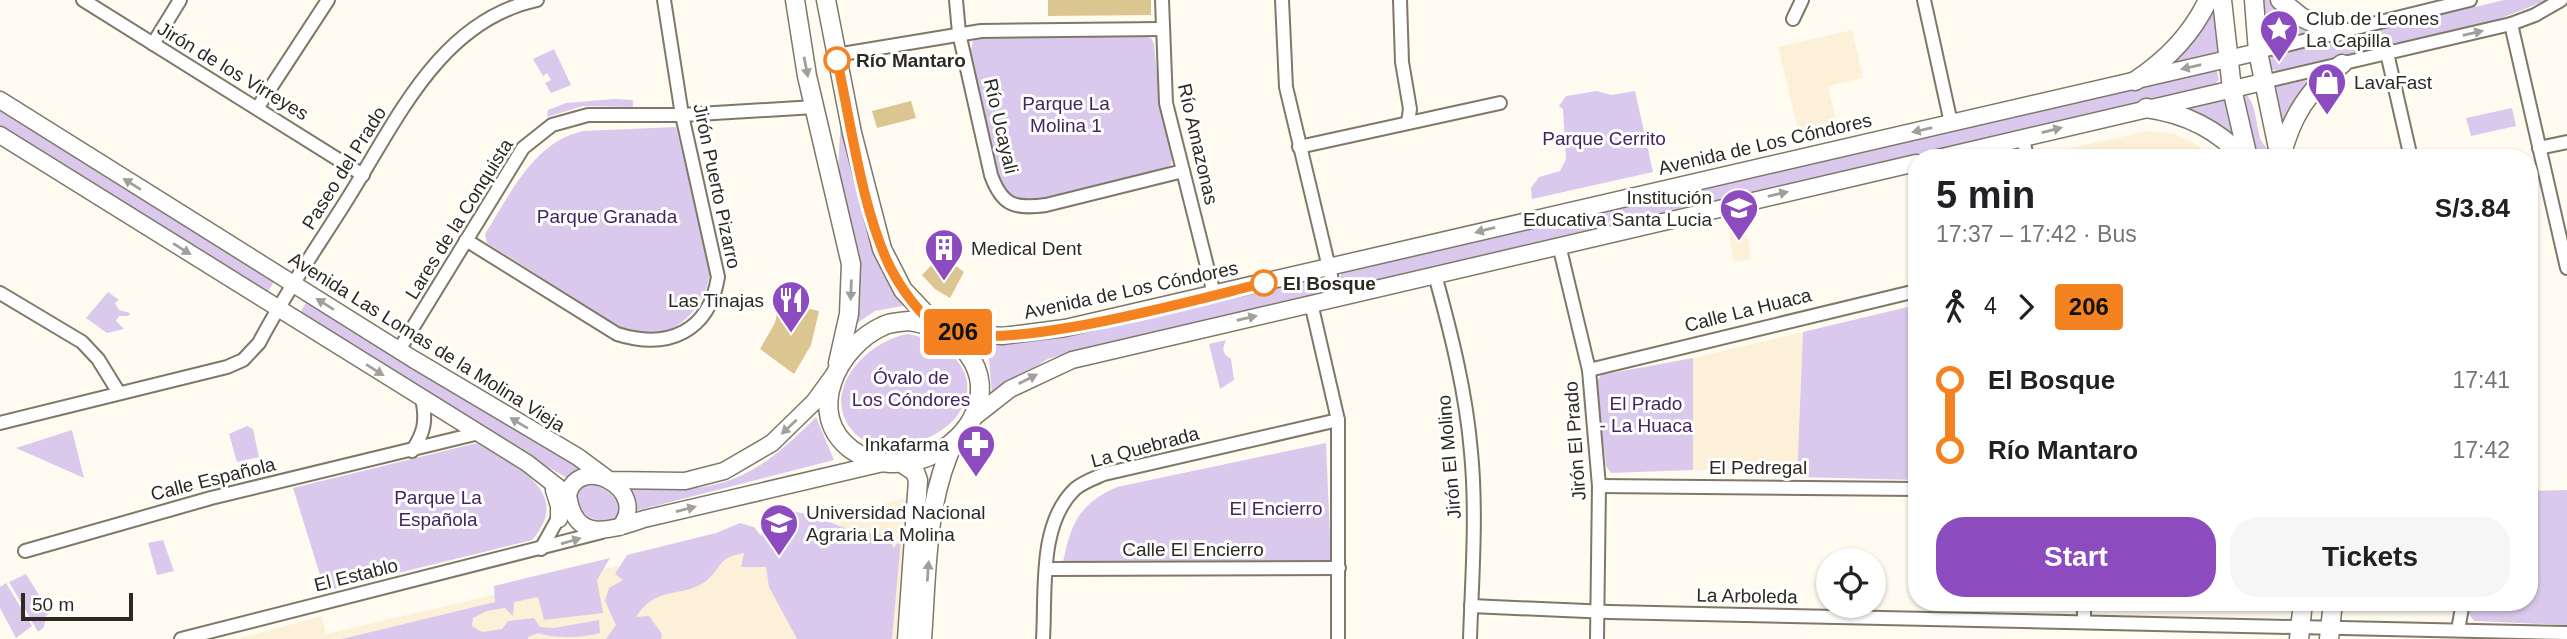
<!DOCTYPE html>
<html lang="en">
<head>
<meta charset="utf-8">
<style>
  body { margin:0; font-family:Helvetica,sans-serif; background:#f6f6f6; color:#202124; height:100vh; display:flex; flex-direction:column; font-size:26px; white-space:nowrap }
  * { box-sizing:border-box; margin:0 }
  p { font-size:23px; color:#757577 }
  .icon { flex:none; width:38px; height:38px; fill:none; stroke:currentColor; stroke-width:2; stroke-linecap:round; stroke-linejoin:round }
  .map { position:relative; flex:1; overflow:hidden }
  .sheet { position:absolute; left:1908px; top:149px; width:630px; height:462px; display:flex; flex-direction:column; background:#fff; border-radius:28px; box-shadow:0 2px 5px #0004 }
  .sheet>* { flex:none }
  .badge { padding:0 14px; border-radius:5px; font-size:24px; line-height:46px }
  .controls { position:absolute; left:1816px; top:548px; display:grid; gap:14px }
  .controls a { display:grid; place-items:center; width:70px; height:70px; border-radius:50%; background:#fff; box-shadow:0 2px 5px #0004; font-size:35px }
  .scale { position:absolute; left:21px; bottom:18px; width:112px; box-sizing:border-box; padding-left:7px; border:4px solid #2c2a23; border-top:0; font-size:19px; line-height:24px; white-space:nowrap; color:#2c2a23; -webkit-text-stroke:5px #fff; paint-order:stroke }
  .map>.badge { position:absolute; translate:-50% -50%; box-shadow:0 0 0 4px #fff }
  .legs { display:flex; align-items:center; gap:10px; height:77px; padding:0 28px; font-size:23px }
  .legs p { margin-inline-start:auto }
  .head { display:flex; align-items:center; justify-content:space-between; height:119px; padding:0 28px }
  h1 { font-size:38px; font-weight:800; line-height:52px }
  .primary-button { display:flex; gap:14px; margin-top:auto; padding:14px 28px }
  .primary-button a { flex:1; height:80px; border-radius:28px; background:#8d4bc0; color:#fff; font-size:28px; font-weight:800; line-height:80px; text-align:center }
  .primary-button a+a { background:#f6f6f6; color:#202124 }
  ul { padding:0 28px; list-style:none }
  li { display:flex; align-items:center; gap:24px; height:70px; font-size:26px }
  li i { display:grid; place-items:center; width:10px; height:100%; margin:0 9px; background:currentColor }
  li i::after { content:''; width:18px; height:18px; margin:-9px; border:5px solid; border-radius:50%; background:#fff }
  li p { margin-inline-start:auto }
  li:first-child i { background:linear-gradient(#0000 50%,currentColor 0) }
  li:last-child i { background:linear-gradient(currentColor 50%,#0000 0) }
  .map>svg:first-child { display:block }
</style>
</head>
<body>
<div class="map">
<svg width="2567" height="639" viewBox="0 0 2567 639">
  <rect width="100%" height="100%" fill="#fffbf0"/>
  <g fill="#fcf1d8">
    <path d="M1852 30 1863 78 1828 86 1837 125 1799 134 1778 47Z"/>
    <path d="M2148 131 2174 134 2194 143 2212 157H2045L2044 154Z"/>
    <path d="M1744 221 1751 259 1734 262 1727 225Z"/>
    <path d="M1803 332 1797 472 1693 470V358Z"/>
    <path d="M908 498 896 639H237L322 616 326 634Z"/>
    <path d="M2100 602H2284L2283 607Z"/>
  </g>
  <g fill="#dac9ec">
    <path d="M2262 0H2269L2308 29V32L2267 40Z"/>
    <path d="M2504 0H2547L2494 21 2276 71 2270 68 2268 63 2273 55Z"/>
    <path d="M2216 2 2217 52 2175 63 2174 61 2193 41Z"/>
    <path d="M1140 36 1151 38 1154 44 1160 102 1172 155 1171 165 1162 171 1038 200C1015 202 1004 195 997 173L970 55 973 41 980 38Z"/>
    <path d="M554 49 571 85 551 93 545 83 551 80 547 73 543 76 533 59Z"/>
    <path d="M2212 70 2217 72 2219 79 2215 85 1349 287 1340 283 1341 274 1345 271Z"/>
    <path d="M2308 80 2283 125H2281L2273 87Z"/>
    <path d="M1597 91 1611 95 1635 91 1653 172 1532 199 1531 188 1539 177 1560 171 1566 159 1563 109 1559 106 1566 96Z"/>
    <path d="M2246 94C2256 104 2256 124 2260 138 2263 146 2269 148 2272 157H2255L2242 96Z"/>
    <path d="M614 99 633 100V107L583 106 547 117 548 110 566 103Z"/>
    <path d="M2221 99 2226 101 2234 137 2187 108Z"/>
    <path d="M2512 108 2516 126 2471 136 2466 118Z"/>
    <path d="M0 111 275 280 267 293 0 127Z"/>
    <path d="M841 112 908 305 875 311 854 325 859 275 838 173Z"/>
    <path d="M676 127 710 271C708 302 681 334 648 335 641 335 633 332 626 331L487 243 485 234C510 195 533 142 583 131Z"/>
    <path d="M1314 278 1317 294 1071 352 1048 359 992 393 989 360 978 342 1004 344 1045 340Z"/>
    <path d="M108 292 119 300 115 303 119 310 130 313 128 316H119L116 321 124 329 107 333 86 318Z"/>
    <path d="M308 299 553 452 590 470 569 479 546 466 300 313Z"/>
    <path d="M1916 305V480L1797 477 1803 332Z"/>
    <path d="M908 334C947 340 987 376 957 416 936 443 877 462 852 430 820 390 867 341 908 334Z"/>
    <path d="M1226 340C1222 350 1222 353 1231 359L1234 380 1220 389 1209 344Z"/>
    <path d="M1693 358V470L1611 473 1606 466 1596 383 1601 375Z"/>
    <path d="M816 417 834 460 635 511 625 488C715 495 752 483 816 417Z"/>
    <path d="M247 426 253 429 259 457 237 462 229 434Z"/>
    <path d="M72 430 84 478 16 448Z"/>
    <path d="M477 443C513 466 575 491 532 540L325 591 293 488Z"/>
    <path d="M1326 443 1331 561 1063 562C1071 523 1079 504 1117 487Z"/>
    <path d="M595 485C613 493 623 501 617 521 596 524 575 516 577 491L583 486Z"/>
    <path d="M2567 490V625L2474 621 2469 614 2471 602H2529V491Z"/>
    <path d="M792 511C827 517 853 538 890 534L893 548 901 540 892 639H797L769 587 766 567H741L744 553C716 558 724 566 706 581 682 599 657 584 636 617L649 616 662 634 661 639H606L616 625 605 601 609 588 623 580 615 574 627 555 716 533 740 523 754 527 761 536 774 522 784 532 785 515Z"/>
    <path d="M163 540 174 571 157 575 148 543Z"/>
    <path d="M610 558 597 580 603 613 544 620 538 597 514 602 513 616 505 608 487 611 473 618 472 626 482 632 502 629 508 621 534 618 540 627 554 628 599 620 600 633C582 638 555 639 538 633L528 637V639H342L495 602 494 586Z"/>
    <path d="M26 574 50 613 46 616 44 627 38 632 9 582Z"/>
    <path d="M6 583 32 626 16 638 0 608V587Z"/>
  </g>
  <g fill="#dbc590">
    <path d="M1048 0H1151V15L1048 16Z"/>
    <path d="M911 101 916 118 877 128 872 111Z"/>
    <path d="M941 255 964 272 950 298 935 289 922 275Z"/>
    <path d="M779 302 819 311 811 345 794 374 760 349 775 323Z"/>
  </g>
  <g fill="none" stroke-linecap="round" stroke-linejoin="round">
    <g stroke="#7f7869" stroke-width="16">
      <g id="minor">
        <path d="M83 0 363 175"/>
        <path d="M956 0 959 33 991 175C1002 206 1015 209 1046 205L1183 171"/>
        <path d="M1162 0 1166 103 1214 294"/>
        <path d="M1282 0 1286 87 1336 297"/>
        <path d="M1400 0 1402 62 1410 109 1408 122"/>
        <path d="M1924 0 1951 123"/>
        <path d="M1793 19 1802 0"/>
        <path d="M2511 24 2567 268"/>
        <path d="M153 44 180 0"/>
        <path d="M2258 52 2470 0"/>
        <path d="M2387 53 2411 158"/>
        <path d="M836 55 981 31 1162 29"/>
        <path d="M2263 82 2511 24 2535 15 2561 0"/>
        <path d="M258 107 328 0"/>
        <path d="M2023 138 2027 158"/>
        <path d="M1299 147 1500 103"/>
        <path d="M2539 148 2567 142"/>
        <path d="M466 240 617 334C668 350 709 332 718 277L682 115 664 0"/>
        <path d="M1559 245 1589 370 1599 486 1597 639"/>
        <path d="M1435 275C1451 333 1466 392 1471 452 1477 514 1472 577 1470 639"/>
        <path d="M0 293 82 342 98 359 119 393"/>
        <path d="M1311 303 1338 420V639"/>
        <path d="M399 350 523 148 552 125 588 115H682L815 107"/>
        <path d="M1589 370 1916 291"/>
        <path d="M0 423 227 367 243 360 259 343C285 293 318 246 348 198 396 122 439 21 537 0"/>
        <path d="M412 451C424 433 427 421 422 399"/>
        <path d="M1599 486 1916 489"/>
        <path d="M541 549 561 513"/>
        <path d="M25 551 211 498 479 433"/>
        <path d="M1047 569 1339 568"/>
        <path d="M2084 602V622"/>
        <path d="M1471 606 1609 612 2567 633"/>
        <path d="M2458 630 2463 602"/>
        <path d="M181 639 602 532"/>
        <path d="M1043 639C1046 592 1038 524 1075 489 1083 482 1095 478 1104 474L1338 420"/>
      </g>
    </g>
    <g stroke="#7f7869" stroke-width="19">
      <g id="tertiary">
        <path d="M0 100 413 359 578 457 609 480 685 481 724 471 772 443 814 402 833 376"/>
        <path d="M0 135 527 463 568 495"/>
        <path d="M1938 158 2263 82"/>
        <path d="M943 330 1002 336 1065 328 2258 52"/>
        <path d="M973 418 1010 389 1072 360 1916 163"/>
        <path d="M554 490 559 506V519"/>
        <path d="M620 527C651 490 578 452 568 495 575 544 611 530 644 519L883 463"/>
      </g>
    </g>
    <g stroke="#7f7869" stroke-width="21">
      <g id="secondary">
        <path d="M795 0 807 76 851 264 849 314 838 363"/>
        <path d="M826 0 852 133 882 249 903 290 938 327"/>
        <path d="M2222 0 2232 89 2248 158"/>
        <path d="M2254 0 2258 52 2280 158"/>
        <path d="M2280 0 2301 17 2335 33"/>
        <path d="M2135 81C2167 60 2192 34 2208 0"/>
        <path d="M2146 108C2183 113 2218 129 2243 158"/>
        <path d="M2281 158C2290 118 2309 88 2342 64"/>
        <path d="M909 321C956 327 998 370 972 419 950 460 890 477 852 450 803 414 838 346 883 326 891 322 901 322 909 321Z"/>
        <path d="M902 463 915 472 918 480 907 639"/>
        <path d="M922 639C927 573 925 500 955 440"/>
        <path d="M2299 639 2303 602"/>
        <path d="M2329 639 2333 602"/>
      </g>
    </g>
    <use href="#minor" stroke="#fff" stroke-width="12"/>
    <use href="#tertiary" stroke="#fff" stroke-width="16"/>
    <use href="#secondary" stroke="#fff" stroke-width="18"/>
  </g>
  <defs><path id="oneway-solid" d="M-6-.8H1V-3.2L6.5 0L1 3.2V.8H-6Z" transform="scale(1.75)"/></defs>
  <g fill="#a09f9c">
    <use href="#oneway-solid" transform="translate(2473 33) rotate(-13)"/>
    <use href="#oneway-solid" transform="translate(806 67) rotate(79)"/>
    <use href="#oneway-solid" transform="translate(2191 67) rotate(167)"/>
    <use href="#oneway-solid" transform="translate(1922 130) rotate(167)"/>
    <use href="#oneway-solid" transform="translate(2052 130) rotate(-14)"/>
    <use href="#oneway-solid" transform="translate(132 184) rotate(-148)"/>
    <use href="#oneway-solid" transform="translate(1778 194) rotate(-13)"/>
    <use href="#oneway-solid" transform="translate(1485 230) rotate(165)"/>
    <use href="#oneway-solid" transform="translate(182 249) rotate(32)"/>
    <use href="#oneway-solid" transform="translate(851 290) rotate(92)"/>
    <use href="#oneway-solid" transform="translate(325 304) rotate(-148)"/>
    <use href="#oneway-solid" transform="translate(1247 318) rotate(-13)"/>
    <use href="#oneway-solid" transform="translate(375 370) rotate(32)"/>
    <use href="#oneway-solid" transform="translate(1028 379) rotate(-27)"/>
    <use href="#oneway-solid" transform="translate(519 423) rotate(-149)"/>
    <use href="#oneway-solid" transform="translate(789 427) rotate(137)"/>
    <use href="#oneway-solid" transform="translate(686 509) rotate(-14)"/>
    <use href="#oneway-solid" transform="translate(571 541) rotate(-16)"/>
    <use href="#oneway-solid" transform="translate(928 571) rotate(-86)"/>
  </g>
  <g fill="none" stroke-linecap="round" stroke-linejoin="round">
    <g stroke="#fff" stroke-width="16">
      <path id="line-1" d="M837 60C851 123 862 210 890 267 899 285 921 318 940 328 991 358 1201 298 1264 283"/>
    </g>
    <use href="#line-1" stroke="#f58220" stroke-width="10"/>
  </g>
  <defs>
    <g id="sight-pin" transform="scale(2.0125)"><path d="M0 17L-7.5 6A9.5 9.5 0 1 1 7.5 6Z" fill="#8d4bc0" stroke="#fff"/><path d="M0-6L1.8-2.2L6-1.7L2.9 1.2L3.7 5.4L0 3.3L-3.7 5.4L-2.9 1.2L-6-1.7L-1.8-2.2Z" fill="#fff"/></g>
    <g id="shop-pin" transform="scale(2.0125)"><path d="M0 17L-7.5 6A9.5 9.5 0 1 1 7.5 6Z" fill="#8d4bc0" stroke="#fff"/><path d="M-5-2.5h2.3a2.7 3.5 0 0 1 5.4 0H5L5.5 6h-11ZM-1.5-2.5h3a1.5 2.3 0 0 0-3 0Z" fill="#fff"/></g>
    <g id="school-pin" transform="scale(2.0125)"><path d="M0 17L-7.5 6A9.5 9.5 0 1 1 7.5 6Z" fill="#8d4bc0" stroke="#fff"/><path d="M0-5L7-2L0 1L-7-2ZM-4 1L0 2.5L4 1V4Q0 6-4 4Z" fill="#fff"/></g>
    <g id="building-pin" transform="scale(2.0125)"><path d="M0 17L-7.5 6A9.5 9.5 0 1 1 7.5 6Z" fill="#8d4bc0" stroke="#fff"/><path d="M-4-6H4V6H1V3H-1V6H-4ZM-2.5-4.3h1.7v1.8h-1.7ZM.8-4.3h1.7v1.8H.8ZM-2.5-1h1.7V.8h-1.7ZM.8-1h1.7V.8H.8Z" fill="#fff"/></g>
    <g id="restaurant-pin" transform="scale(2.0125)"><path d="M0 17L-7.5 6A9.5 9.5 0 1 1 7.5 6Z" fill="#8d4bc0" stroke="#fff"/><path d="M-5-6h1v4h1v-4h1v4h1v-4h1v5L-1.5 .5V6h-2V.5L-5-1ZM5-6V6H3V1.5H1.5Q1.5-4 5-6Z" fill="#fff"/></g>
    <g id="pharmacy-pin" transform="scale(2.0125)"><path d="M0 17L-7.5 6A9.5 9.5 0 1 1 7.5 6Z" fill="#8d4bc0" stroke="#fff"/><path d="M-2-6h4v4h4v4h-4v4h-4v-4h-4v-4h4Z" fill="#fff"/></g>
    <g id="university-pin" transform="scale(2.0125)"><path d="M0 17L-7.5 6A9.5 9.5 0 1 1 7.5 6Z" fill="#8d4bc0" stroke="#fff"/><path d="M0-5L7-2L0 1L-7-2ZM-4 1L0 2.5L4 1V4Q0 6-4 4Z" fill="#fff"/></g>
  </defs>
  <g fill-rule="evenodd">
    <use href="#sight-pin" x="2279" y="29"/>
    <use href="#shop-pin" x="2327" y="82"/>
    <use href="#school-pin" x="1739" y="208"/>
    <use href="#building-pin" x="944" y="248"/>
    <use href="#restaurant-pin" x="791" y="300"/>
    <use href="#pharmacy-pin" x="976" y="444"/>
    <use href="#university-pin" x="779" y="523"/>
  </g>
  <g fill="#fff" stroke="#f58220" stroke-width="3.5">
    <circle cx="837" cy="60" r="12"/>
    <circle cx="1264" cy="283" r="12"/>
  </g>
  <g text-anchor="middle" dominant-baseline="central" stroke-width="6" stroke-linejoin="round" paint-order="stroke">
    <g font-size="19" fill="#2c2a23" stroke="#fff" text-anchor="start">
      <text x="2306" y="18">Club de Leones<tspan x="2306" dy="22">La Capilla</tspan></text>
      <text x="2354" y="82">LavaFast</text>
      <text x="1712" y="197" text-anchor="end">Institución<tspan x="1712" dy="22">Educativa Santa Lucia</tspan></text>
      <text x="971" y="248">Medical Dent</text>
      <text x="764" y="300" text-anchor="end">Las Tinajas</text>
      <text x="949" y="444" text-anchor="end">Inkafarma</text>
      <text x="806" y="512">Universidad Nacional<tspan x="806" dy="22">Agraria La Molina</tspan></text>
    </g>
    <g font-size="19" font-weight="bold" fill="#2c2a23" stroke="#fff" text-anchor="start">
      <text x="856" y="60">Río Mantaro</text>
      <text x="1283" y="283">El Bosque</text>
    </g>
    <g font-size="19" fill="#2c2a23" stroke="#fff">
      <text transform="translate(233 71) rotate(31)">Jirón de los Virreyes</text>
      <text transform="translate(1001 126) rotate(77)">Río Ucayali</text>
      <text transform="translate(1198 144) rotate(77)">Río Amazonas</text>
      <text transform="translate(1765 144) rotate(-13)">Avenida de Los Cóndores</text>
      <text transform="translate(344 168) rotate(-58)">Paseo del Prado</text>
      <text transform="translate(717 186) rotate(78)">Jirón Puerto Pizarro</text>
      <text transform="translate(459 219) rotate(-58)">Lares de la Conquista</text>
      <text transform="translate(1131 290) rotate(-12)">Avenida de Los Cóndores</text>
      <text transform="translate(1748 310) rotate(-14)">Calle La Huaca</text>
      <text transform="translate(427 342) rotate(32)">Avenida Las Lomas de la Molina Vieja</text>
      <text transform="translate(1575 441) rotate(-94)">Jirón El Prado</text>
      <text transform="translate(1145 447) rotate(-15)">La Quebrada</text>
      <text transform="translate(1449 457) rotate(-95)">Jirón El Molino</text>
      <text x="1758" y="467">El Pedregal</text>
      <text transform="translate(213 479) rotate(-14)">Calle Española</text>
      <text x="1193" y="549">Calle El Encierro</text>
      <text transform="translate(356 575) rotate(-14)">El Establo</text>
      <text transform="translate(1747 596) rotate(1)">La Arboleda</text>
    </g>
    <g font-size="19" fill="#45245f" stroke="#fff">
      <text x="1066" y="103">Parque La<tspan x="1066" dy="22">Molina 1</tspan></text>
      <text x="1604" y="138">Parque Cerrito</text>
      <text x="607" y="216">Parque Granada</text>
      <text x="911" y="377">Óvalo de<tspan x="911" dy="22">Los Cóndores</tspan></text>
      <text x="1646" y="403">El Prado<tspan x="1646" dy="22">- La Huaca</tspan></text>
      <text x="438" y="497">Parque La<tspan x="438" dy="22">Española</tspan></text>
      <text x="1276" y="508">El Encierro</text>
    </g>
  </g>
</svg>
<div class="controls">
<a><svg class="icon" aria-label="locate" viewBox="0 0 24 24"><circle cx="12" cy="12" r="6"/><path d="M12 2v4M12 18v4M2 12h4M18 12h4"/></svg></a>
</div>
<div class="scale">50 m</div>
<b class="badge" style="left:958px;top:332px;background:#f58220;color:#111">206</b>
<section class="sheet">
<div class="head"><div><h1>5 min</h1><p>17:37 – 17:42 · Bus</p></div><b>S/3.84</b></div>
<div class="legs"><svg class="icon" aria-label="walk" viewBox="0 0 24 24"><circle cx="13" cy="4" r="2"/><path d="M13 8l-2 6 4 7M11 14l-3 7M7 12l3-4h3l4 4"/></svg>4<svg class="icon" aria-label="forward" viewBox="0 0 24 24"><path d="M9 5l7 7-7 7"/></svg><b class="badge" style="background:#f58220;color:#111">206</b></div>
<ul>
<li><i style="color:#f58220"></i><b>El Bosque</b><p>17:41</p></li>
<li><i style="color:#f58220"></i><b>Río Mantaro</b><p>17:42</p></li>
</ul>
<div class="primary-button"><a>Start</a><a>Tickets</a></div>
</section>
</div>
</body>
</html>
